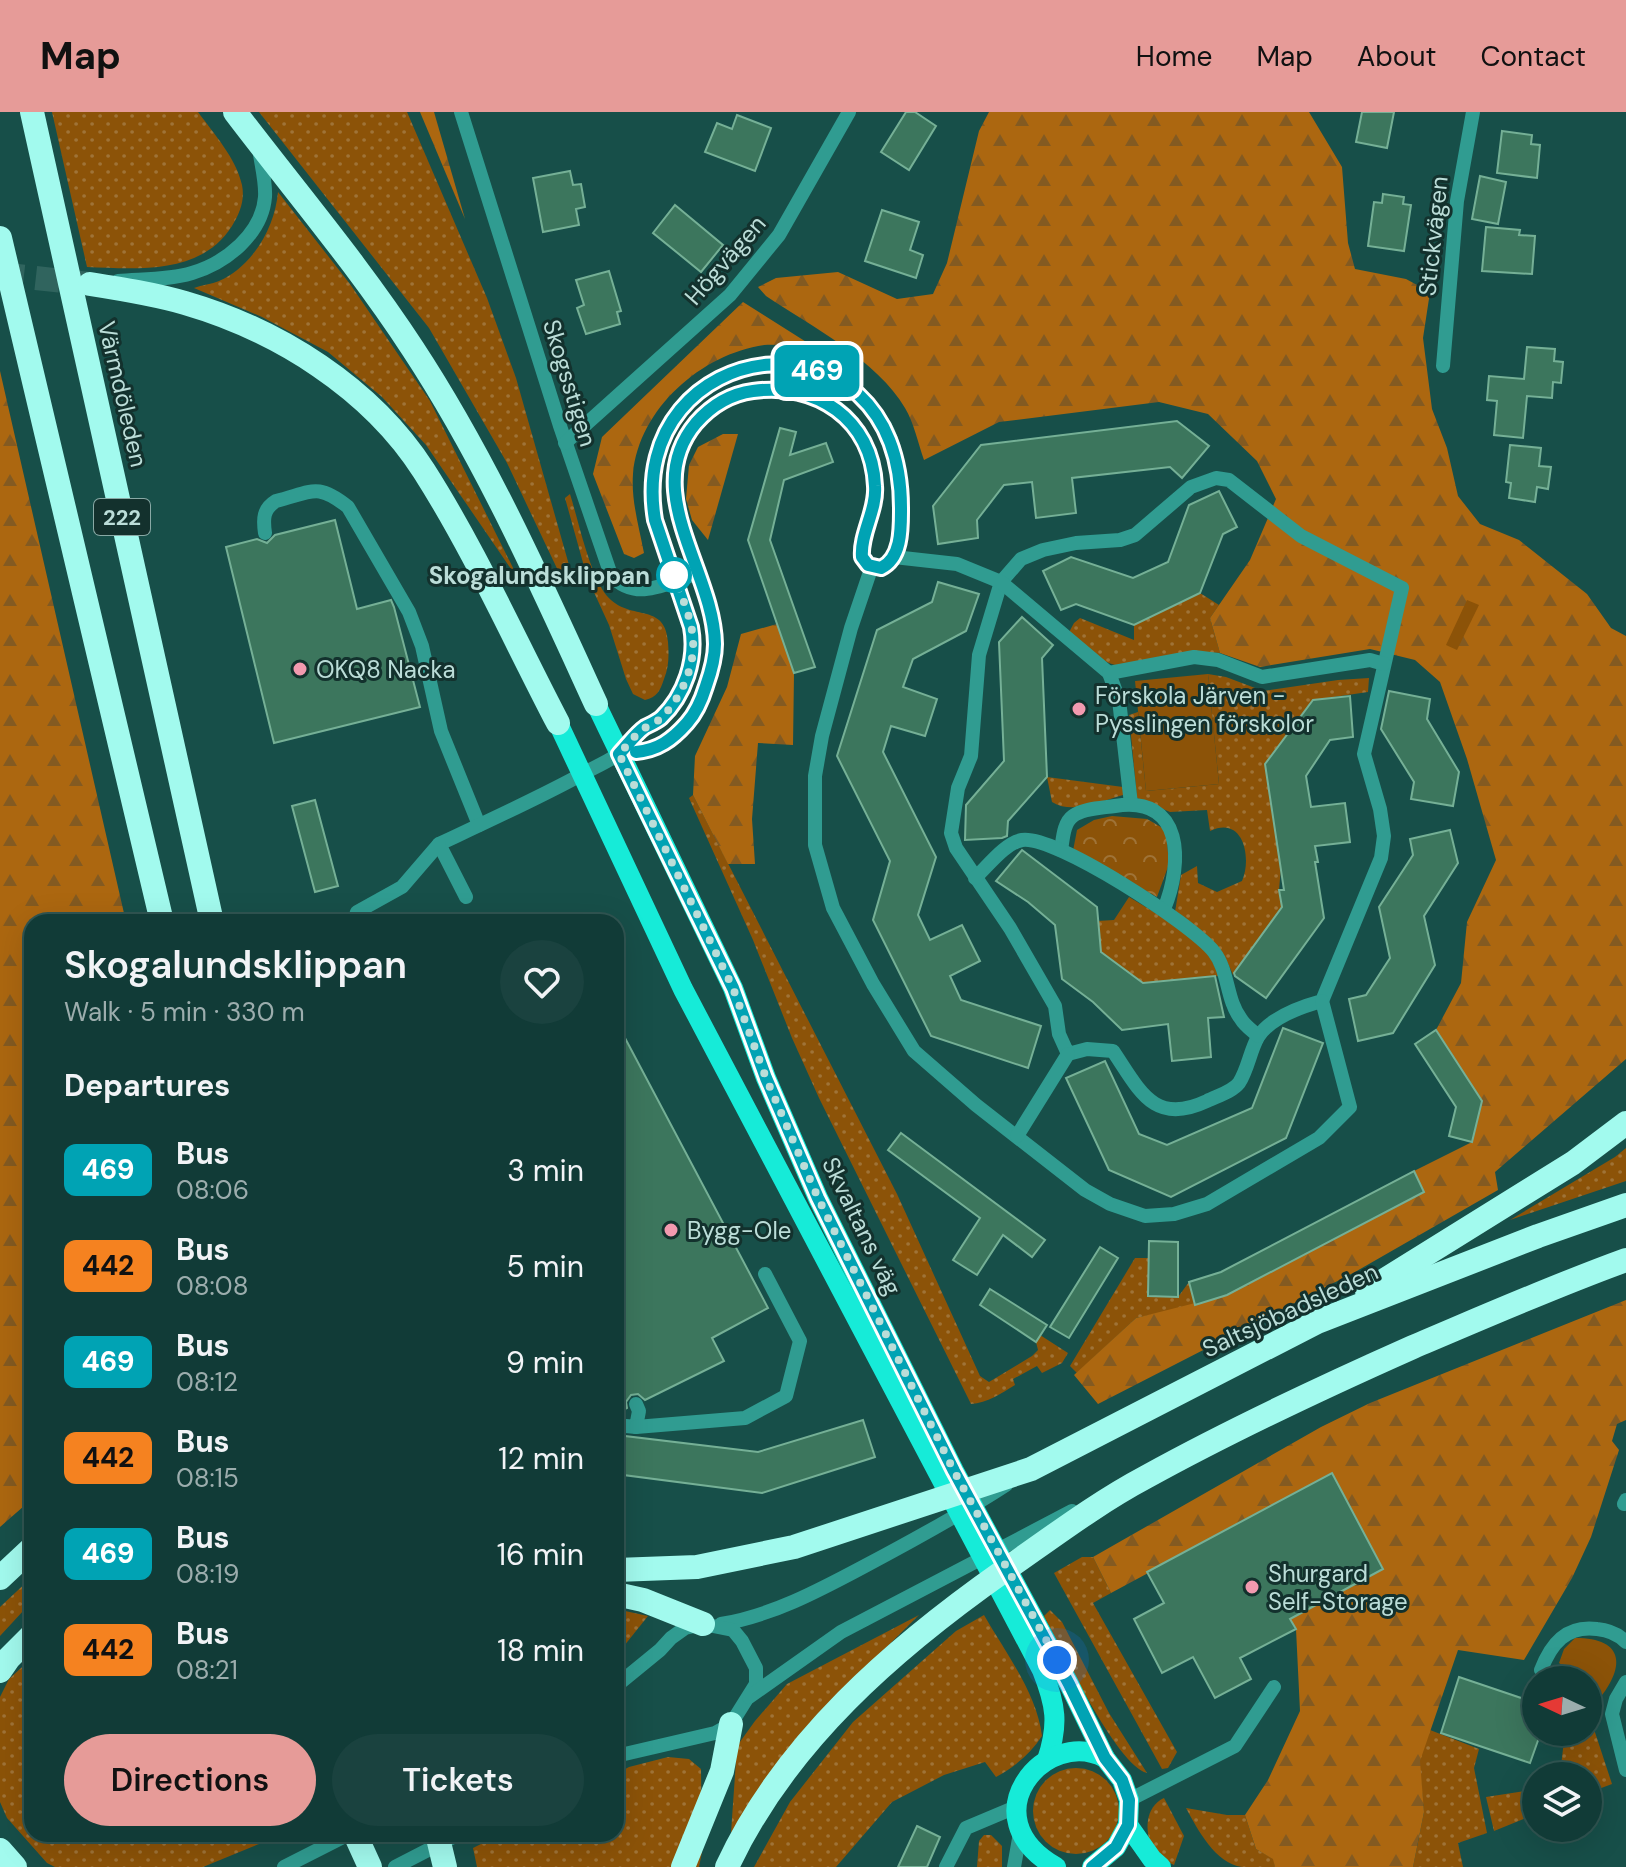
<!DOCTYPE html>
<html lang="en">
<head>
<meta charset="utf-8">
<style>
  body { margin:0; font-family:"DM Sans",sans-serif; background:#1a423f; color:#f1f3f6; height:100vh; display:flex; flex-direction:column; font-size:30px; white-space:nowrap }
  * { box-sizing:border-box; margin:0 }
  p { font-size:26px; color:#9cadad }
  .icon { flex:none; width:44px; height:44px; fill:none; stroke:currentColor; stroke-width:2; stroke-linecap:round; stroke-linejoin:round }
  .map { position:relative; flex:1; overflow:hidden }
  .drawer { position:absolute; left:24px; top:802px; width:600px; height:928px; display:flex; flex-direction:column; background:#113b37; border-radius:24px; box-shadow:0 8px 32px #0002,0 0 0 2px #305552 }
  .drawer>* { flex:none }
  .badge { padding:0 16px; border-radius:12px; font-size:28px; line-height:52px }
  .needle { width:52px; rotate:274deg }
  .buttons { position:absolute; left:1522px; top:1554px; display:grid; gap:16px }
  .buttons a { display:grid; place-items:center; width:80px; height:80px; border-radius:50%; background:#113b37; box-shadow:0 8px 32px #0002,0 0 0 2px #305552; font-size:40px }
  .you { position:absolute; width:40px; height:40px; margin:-20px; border:6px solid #fff; border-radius:50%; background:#1a73e8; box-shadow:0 0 0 12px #1a73e833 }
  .map>.badge { position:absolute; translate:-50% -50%; box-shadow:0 0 0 4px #fff }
  h2 { padding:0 40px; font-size:30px; line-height:72px }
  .round { display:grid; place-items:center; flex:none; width:84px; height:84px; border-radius:42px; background:#1a423f }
  .headline { display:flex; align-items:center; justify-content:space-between; height:136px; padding:0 40px }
  h1 { font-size:38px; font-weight:600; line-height:60px }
  .primary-button { display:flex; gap:16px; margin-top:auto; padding:16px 40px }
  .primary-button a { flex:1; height:92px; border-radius:48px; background:#e69b98; color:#111; font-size:32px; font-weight:600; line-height:92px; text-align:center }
  .primary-button a+a { background:#1a423f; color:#f1f3f6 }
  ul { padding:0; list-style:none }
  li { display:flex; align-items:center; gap:24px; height:96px; padding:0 40px }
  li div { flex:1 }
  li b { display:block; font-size:30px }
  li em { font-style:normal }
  li .badge { min-width:88px; font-weight:700; text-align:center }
  header { display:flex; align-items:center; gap:48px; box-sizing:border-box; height:112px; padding:0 40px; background:#e69b98; color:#111 }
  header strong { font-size:38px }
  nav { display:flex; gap:44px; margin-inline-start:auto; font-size:28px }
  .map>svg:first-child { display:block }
</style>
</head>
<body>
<header>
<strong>Map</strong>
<nav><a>Home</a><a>Map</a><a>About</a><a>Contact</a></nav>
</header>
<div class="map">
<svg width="1626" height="1755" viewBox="0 0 1626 1755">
  <defs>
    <pattern id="grass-dots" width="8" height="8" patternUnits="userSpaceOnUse" patternTransform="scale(2)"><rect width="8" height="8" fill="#8c5308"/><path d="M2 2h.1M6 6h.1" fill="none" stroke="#9f7337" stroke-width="1.8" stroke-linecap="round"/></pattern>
    <pattern id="forest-firs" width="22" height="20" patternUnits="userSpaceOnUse" patternTransform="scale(2)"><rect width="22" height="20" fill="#ac6710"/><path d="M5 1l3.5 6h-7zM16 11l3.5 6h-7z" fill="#835a21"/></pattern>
    <pattern id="park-crowns" width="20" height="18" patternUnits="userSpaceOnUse" patternTransform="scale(2)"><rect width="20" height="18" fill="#8c5308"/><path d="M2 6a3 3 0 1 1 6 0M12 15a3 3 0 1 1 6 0" fill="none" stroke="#9f7337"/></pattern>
  </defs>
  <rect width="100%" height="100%" fill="#174f49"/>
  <g fill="url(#grass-dots)">
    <path d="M52 0H198C214 22 236 46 242 73 245 88 240 101 232 114 201 163 138 157 87 155Z"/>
    <path d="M259 0H407L487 186 516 266 569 453 562 467 507 351 429 216Z"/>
    <path d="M278 80 350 172 430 289 520 470 426 333 382 285 328 240 262 205 194 176C202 173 212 172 219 169 253 154 275 115 278 80Z"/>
    <path d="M570 382C579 411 587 451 602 477 624 514 665 486 668 530 669 543 669 555 664 567 660 579 657 585 645 588L633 582 626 567 609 513 587 465 565 386Z"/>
    <path d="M1200 481 1219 493 1210 506 1220 541C1189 539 1140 560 1115 553 1099 549 1081 533 1067 524L1074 511 1080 506 1134 528V513Z"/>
    <path d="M1208 562 1226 565 1263 579 1338 568 1369 566 1368 580 1313 588 1265 651 1281 755 1279 778 1282 795 1233 863C1222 832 1200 819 1175 800L1181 763 1197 754 1198 771 1217 780 1242 769C1252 747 1244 703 1210 719L1207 698 1170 700 1137 686 1129 603 1138 600 1146 679 1219 672Z"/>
    <path d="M1047 665 1123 675V683C1101 689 1073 703 1052 690Z"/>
    <path d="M693 683 897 1082 980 1264 989 1270 1032 1244 1038 1238 1036 1230 1040 1223 1068 1241 1062 1251 1042 1261 1037 1254 1013 1267 1015 1273C1002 1281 987 1291 971 1292L819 986 792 926 753 828 689 686Z"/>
    <path d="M1129 785 1159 803 1206 836 1219 864 1143 871 1101 840 1097 809 1114 808Z"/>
    <path d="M1626 1036V1069L1510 1108 1615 1045Z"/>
    <path d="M1135 1146H1148V1184L1178 1185 1189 1170 1195 1193 1136 1206 1077 1261 1070 1254Z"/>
    <path d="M1082 1445H1093L1111 1481 1093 1491 1177 1640 1168 1656 1162 1657 1054 1461Z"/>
    <path d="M32 1465V1494L24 1498 0 1524V1495Z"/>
    <path d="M616 1497 648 1504 616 1544Z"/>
    <path d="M1050 1498 1062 1510 1109 1601 1147 1661C1116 1653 1061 1535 1044 1504Z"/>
    <path d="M919 1503 805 1616 731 1721 737 1634 755 1609 787 1572Z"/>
    <path d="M984 1503C1005 1540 1037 1581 1042 1624 1031 1641 1015 1655 996 1665L985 1650 944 1663 892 1690 836 1755H754L790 1690 853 1610 956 1519Z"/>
    <path d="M32 1546V1722H283L203 1755H55L47 1751 7 1706 0 1690V1585L9 1567Z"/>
    <path d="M1588 1599 1612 1672 1588 1681V1664H1553L1561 1654 1565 1620H1588Z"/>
    <path d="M1430 1618 1479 1637 1474 1656 1487 1721 1458 1731 1463 1755H1413L1424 1700 1419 1649Z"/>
    <path d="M668 1645 689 1647 701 1657 702 1740 699 1755H477L473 1736 501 1722H616V1662L629 1655Z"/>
    <circle cx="1076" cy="1699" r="43"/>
    <path d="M1536 1674V1702L1494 1719 1486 1685 1525 1679Z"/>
    <path d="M1164 1686 1184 1724 1174 1753C1166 1749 1157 1744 1153 1737 1144 1719 1145 1695 1164 1686Z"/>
    <path d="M1186 1696 1227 1703H1245L1256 1737 1274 1747 1275 1755C1264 1755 1252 1755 1242 1755 1215 1751 1198 1718 1186 1696Z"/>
    <path d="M984 1723H991L1002 1734V1755H977L979 1729Z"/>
  </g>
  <g fill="url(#forest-firs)">
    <path d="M420 0H434L465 107Z"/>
    <path d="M989 0H1309L1342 55 1348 131 1355 157 1406 167 1430 180 1423 226 1432 297 1447 336 1458 384 1480 412 1519 428 1587 482 1611 516 1626 524V947L1495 1060 1498 1078 1355 1160 1098 1292 1074 1263 1136 1206 1227 1183 1424 1080 1414 1059 1472 1030 1482 989 1436 918 1461 871 1467 810 1496 748 1467 647 1440 570 1415 548 1370 537 1260 555 1220 541 1210 506 1250 448 1276 387 1257 349 1208 302 1159 290 999 310 924 348C918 331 914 311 905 296 878 249 811 214 766 184L758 175 776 166 838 160 897 187 933 182 947 151 979 19Z"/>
    <path d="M743 190 830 245C810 239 786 231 764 233 702 242 639 296 633 362 631 388 639 415 644 441L634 446 624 442 593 362 602 325Z"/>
    <path d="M0 259 126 810H32V1387L0 1415Z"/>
    <path d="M723 322H738L708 428 692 408 686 387 689 353 698 335Z"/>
    <path d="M777 512 794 561 793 633 758 631 752 707 755 752H728L693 683 695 644 727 575 741 522Z"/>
    <path d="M1626 1188V1308L1617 1312 1612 1329 1619 1338 1591 1425 1572 1466 1524 1548 1458 1538 1420 1649 1424 1700 1413 1755H1275L1273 1747 1256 1737 1245 1703 1268 1668 1300 1599 1296 1517 1290 1507 1383 1457 1332 1362 1111 1481 1093 1445 1321 1315 1370 1291Z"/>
  </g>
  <path fill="url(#park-crowns)" d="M1112 704 1147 707 1166 718 1169 752 1157 785 1073 739 1077 718 1094 708Z"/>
  <g fill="#8c5308">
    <path d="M1467 488 1479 493 1457 538 1446 533Z"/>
    <path d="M1208 562 1219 672 1146 679 1135 569Z"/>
    <path d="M1575 1526C1626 1526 1626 1556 1596 1591L1588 1584V1568H1572L1575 1562 1559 1551 1564 1537Z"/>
  </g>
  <g fill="#3c765d" stroke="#75b096" stroke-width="2">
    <path d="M906 0H915L936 14 909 58 881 40Z"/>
    <path d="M1362 0H1394L1387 36 1356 30Z"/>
    <path d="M737 3 771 16 755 59 705 40 717 11 732 17Z"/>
    <path d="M1502 19 1532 23 1531 32 1540 33 1537 66 1497 61Z"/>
    <path d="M570 59 573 73 581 72 585 95 576 97 579 113 543 120 533 66Z"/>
    <path d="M1480 64 1506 70 1498 112 1472 107Z"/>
    <path d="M1383 82 1404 85 1403 92 1411 93 1404 139 1368 134 1374 90 1382 91Z"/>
    <path d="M675 93 723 133 701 160 653 121Z"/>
    <path d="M882 98 919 110 910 138 923 143 916 166 865 149Z"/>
    <path d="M1486 115 1520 118 1519 123 1535 124 1532 162 1482 159Z"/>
    <path d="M609 159 621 199 617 200 620 212 586 222 577 196 584 193 576 168Z"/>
    <path d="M1527 235 1555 237 1554 249 1563 250 1561 271 1553 270 1552 286 1527 284 1523 326 1494 323 1497 289 1487 288 1489 264 1524 267Z"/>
    <path d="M1177 309 1209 334 1182 366 1170 355 1072 366 1076 401 1036 406 1032 370 1004 373 977 408 978 426 938 432 933 394 981 333Z"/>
    <path d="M780 316 796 320 790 343 826 331 833 350 784 368 770 428 815 555 794 561 748 428Z"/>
    <path d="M1510 333 1541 336 1539 354 1551 355 1548 377 1537 375 1535 390 1509 386 1511 371 1506 370Z"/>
    <path d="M1219 379 1237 415 1223 422 1200 481 1134 513 1076 492 1061 498 1043 459 1071 445 1133 466 1168 450 1189 393Z"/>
    <path d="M335 408 357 497 391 488 394 495 420 595 274 631 226 435 257 427 267 431 275 423Z"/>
    <path d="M938 470 979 482 966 519 913 547 903 575 937 587 925 624 891 614 883 640 936 745 918 803 930 828 962 813 980 849 950 864 961 888 1041 914 1028 956 931 924 873 808 890 749 837 644 877 518 932 490Z"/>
    <path d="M1022 505 1053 533 1042 546 1047 665 1008 709 1007 724 1002 726 965 728 966 693 1004 649 999 530Z"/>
    <path d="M1389 579 1430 587 1427 607 1459 660 1453 694 1411 687 1414 670 1381 617Z"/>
    <path d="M1350 584 1353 625 1330 628 1306 664 1311 695 1345 691 1350 730 1315 734 1318 750H1315L1324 806 1266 886 1235 864 1234 861 1282 795 1279 778H1284L1265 652 1313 588Z"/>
    <path d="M315 688 338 774 315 780 292 694Z"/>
    <path d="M1450 718 1458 751 1424 804 1435 853 1393 921 1358 929 1349 887 1366 883 1390 846 1379 795 1413 743 1410 727Z"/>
    <path d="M1022 738 1097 795 1101 840 1143 871 1215 864 1224 905 1208 906 1211 945 1172 949 1168 912 1122 918 1093 890 1062 867 1055 813 1028 790 996 769Z"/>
    <path d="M616 909 768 1196 712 1226 724 1249 645 1288 638 1282 631 1283 626 1290 627 1296 616 1302Z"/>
    <path d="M1283 916 1323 931 1286 1026 1171 1085 1109 1058 1066 966 1105 949 1139 1022 1167 1033 1252 996Z"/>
    <path d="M1436 918 1482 989 1472 1030 1449 1024 1456 995 1415 932Z"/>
    <path d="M901 1021 1045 1128 1032 1145 1003 1123 977 1163 953 1148 980 1106 888 1038Z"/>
    <path d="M1414 1059 1424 1080 1227 1183 1195 1193 1189 1170 1221 1160Z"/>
    <path d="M1149 1129 1178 1130V1185L1148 1184Z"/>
    <path d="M1100 1135 1118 1146 1069 1226 1050 1215Z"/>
    <path d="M990 1177 1047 1213 1036 1230 980 1193Z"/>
    <path d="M863 1308 875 1345 762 1381 616 1362V1323L758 1340Z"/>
    <path d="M1332 1361 1383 1457 1290 1507 1296 1517 1240 1546 1251 1567 1215 1586 1193 1545 1162 1561 1134 1507 1164 1491 1147 1460Z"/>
    <path d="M1459 1565 1536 1591V1620H1541L1530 1651 1441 1621Z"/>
    <path d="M917 1714 940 1725 927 1755H898Z"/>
  </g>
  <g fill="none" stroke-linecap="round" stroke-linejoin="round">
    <path stroke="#30645e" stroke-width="24" stroke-dasharray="24 12" stroke-linecap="butt" d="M0 162 89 172"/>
    <g stroke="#309c91" stroke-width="14">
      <path d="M461 0 560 314 611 463C636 491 667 471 698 461"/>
      <path d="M118 169C142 167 169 168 192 161 226 151 262 122 265 85 266 69 261 52 259 36"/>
      <path d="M1443 254 1457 89 1473 0"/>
      <path d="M565 331 730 183 779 123 849 0"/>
      <path d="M1216 366 1229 368 1301 424 1402 476 1364 642 1380 697 1384 724 1381 746 1322 889C1300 895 1271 905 1258 925 1250 939 1248 957 1239 971 1232 980 1217 984 1207 989 1154 1014 1140 979 1113 939L1087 937 1068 942 1059 922 1055 894 1010 816 956 736 951 721 958 676 971 644 979 543 1001 470 1021 447 1043 438 1076 431 1120 428 1135 423 1191 375Z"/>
      <path d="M265 421C263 407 263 397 276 389 312 380 317 370 348 395L409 500 422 534 441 619 479 713"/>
      <path d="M894 445 957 452 1001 470 1109 561 1119 588 1131 692"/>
      <path d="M872 454 851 516 822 624 815 664V733L833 796 873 872 914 939 976 993 1085 1078 1110 1092 1145 1104 1174 1102 1207 1092 1319 1026 1350 995 1322 889"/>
      <path d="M1109 561 1194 545 1218 548 1262 565 1370 548 1384 552"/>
      <path d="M1061 738C1063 728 1063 711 1073 704 1084 696 1102 696 1115 694 1184 683 1183 751 1164 797"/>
      <path d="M975 766C988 754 1005 731 1022 728 1055 723 1192 812 1214 840 1229 859 1226 888 1241 907 1245 914 1253 919 1258 924"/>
      <path d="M466 785 439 732C484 711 530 690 575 666 588 658 604 652 617 643 627 636 633 624 642 617 647 613 653 612 658 609 665 603 673 593 678 586 717 521 662 460 653 395 650 369 657 342 668 319 677 302 690 284 706 273 766 232 848 254 885 314 901 341 915 440 881 456L868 453 862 445C861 434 866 421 869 410 877 382 875 353 863 327 830 257 715 263 683 331 653 395 713 466 715 531 716 553 707 576 697 595 679 632 657 638 619 642"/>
      <path d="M354 810 357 800 402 775 439 732"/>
      <path d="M1017 1024 1068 942"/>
      <path d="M616 1313 636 1315 639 1299 636 1292"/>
      <path d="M636 1315 745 1306 786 1284 800 1229 765 1162"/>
      <path d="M1624 1392 1626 1388"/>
      <path d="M721 1512C771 1504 818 1479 863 1455 912 1429 960 1403 1006 1373"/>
      <path d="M1541 1558C1551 1532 1566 1513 1597 1517 1608 1518 1618 1522 1626 1530"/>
      <path d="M1626 1570 1616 1587 1612 1602 1626 1658"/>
      <path d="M616 1574 660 1538 671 1526 685 1516 703 1512 733 1518 742 1529 756 1556V1572L731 1612 715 1621 616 1644"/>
      <path d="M749 1585 841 1520 1072 1399"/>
      <path d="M1129 1688 1235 1634 1274 1575"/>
      <path d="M284 1755 349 1722"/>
      <path d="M395 1755 459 1722"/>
      <path d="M946 1755 966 1716 1016 1695"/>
      <path d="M1014 1755 1020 1721"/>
    </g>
    <g stroke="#16ebd8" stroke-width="20">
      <path d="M596 592 733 876 766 966 818 1086 954 1359 1069 1572 1105 1646 1122 1668 1129 1688 1128 1713 1116 1735 1092 1755"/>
      <path d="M558 611 683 877 1042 1558C1056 1593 1059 1612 1047 1648"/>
      <path d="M1128 1713 1152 1747 1161 1755"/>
      <path d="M1056 1755C968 1705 1046 1614 1105 1646"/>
    </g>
    <g stroke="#a2faee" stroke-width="24">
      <path d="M32 0 212 810"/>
      <path d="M235 0C295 79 359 154 413 237 486 348 541 472 596 592"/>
      <path d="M0 126 162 810"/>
      <path d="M90 172C122 177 154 182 185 191 278 218 371 276 424 359 475 439 514 527 558 611"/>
      <path d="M1367 1179 1573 1051 1626 1011"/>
      <path d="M616 1458 697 1455 794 1435 1031 1357 1317 1210 1538 1124 1626 1093"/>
      <path d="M0 1466 32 1436"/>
      <path d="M616 1482 643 1488 703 1512"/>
      <path d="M0 1559 9 1546 32 1523"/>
      <path d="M355 1722 370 1755"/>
      <path d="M437 1722 445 1755"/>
      <path d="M0 1738 15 1755"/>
      <path d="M683 1755 722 1659 731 1612"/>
      <path d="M727 1755C785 1630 894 1536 1005 1458 1051 1426 1097 1391 1146 1365 1233 1317 1323 1275 1413 1235 1484 1205 1554 1174 1626 1148"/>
    </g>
  </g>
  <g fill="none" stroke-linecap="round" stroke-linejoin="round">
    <g stroke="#fff" stroke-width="18">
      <path id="line" d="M636 640C658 638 672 628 687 611 696 601 702 587 706 574 711 560 715 546 715 532 714 459 639 379 696 311 711 294 730 282 753 279 816 270 872 307 875 374 877 398 860 422 862 445L868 453 881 456C902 446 901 416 901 396 901 184 624 222 655 408L691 515C697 547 685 583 661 606 656 610 651 612 645 615 635 622 627 634 619 642L733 876 766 966 818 1086 954 1359 1069 1572 1105 1646 1122 1668 1129 1688 1128 1713 1116 1735 1092 1755"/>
    </g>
    <use href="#line" stroke="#00a3b4" stroke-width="12"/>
    <path stroke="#bbddd8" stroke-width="8" stroke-dasharray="0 14.4" d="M674 463C681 484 692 506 693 528 695 555 680 588 661 606 656 611 650 612 645 616 635 622 627 634 619 642L733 876 766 966 818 1086 954 1359 1057 1548"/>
  </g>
  <circle fill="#fff" stroke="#00a3b4" stroke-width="4" cx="674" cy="463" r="16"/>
  <g fill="#f29aaf" stroke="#13312d" stroke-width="3">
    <circle cx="300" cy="557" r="8"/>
    <circle cx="1079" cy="597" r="8"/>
    <circle cx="671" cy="1118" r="8"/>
    <circle cx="1252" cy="1475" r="8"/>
  </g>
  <g text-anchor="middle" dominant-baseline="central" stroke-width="6" stroke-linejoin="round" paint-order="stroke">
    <rect fill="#13312d" stroke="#89a9a5" stroke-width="2" x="94" y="387" width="56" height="36" rx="6"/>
    <g font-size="22" font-weight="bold" fill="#bbddd8">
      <text x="122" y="405">222</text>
    </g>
    <g font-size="24" fill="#bbddd8" stroke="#13312d">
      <text transform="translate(1433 124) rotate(-84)">Stickvägen</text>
      <text transform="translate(725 148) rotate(-49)">Högvägen</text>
      <text transform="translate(570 271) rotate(73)">Skogsstigen</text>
      <text transform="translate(123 282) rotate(77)">Värmdöleden</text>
      <text transform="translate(862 1114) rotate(64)">Skvaltans väg</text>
      <text transform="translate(1290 1198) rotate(-25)">Saltsjöbadsleden</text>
    </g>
    <g font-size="24" font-weight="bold" fill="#bbddd8" stroke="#13312d" text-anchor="end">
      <text x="650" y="463">Skogalundsklippan</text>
    </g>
    <g font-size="24" fill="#bbddd8" stroke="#13312d" text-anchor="start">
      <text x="316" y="557">OKQ8 Nacka</text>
      <text x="1095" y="583">Förskola Järven -<tspan x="1095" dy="28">Pysslingen förskolor</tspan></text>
      <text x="687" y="1118">Bygg-Ole</text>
      <text x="1268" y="1461">Shurgard<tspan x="1268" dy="28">Self-Storage</tspan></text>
    </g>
  </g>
</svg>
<div class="buttons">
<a><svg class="needle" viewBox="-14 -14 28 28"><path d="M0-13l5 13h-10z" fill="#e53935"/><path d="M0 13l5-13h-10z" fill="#9cadad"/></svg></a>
<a><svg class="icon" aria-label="layers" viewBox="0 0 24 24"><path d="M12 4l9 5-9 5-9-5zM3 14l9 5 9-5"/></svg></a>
</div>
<div class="you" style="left:1057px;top:1548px"></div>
<b class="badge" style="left:817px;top:259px;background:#00a3b4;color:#fff">469</b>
<section class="drawer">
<div class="headline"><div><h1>Skogalundsklippan</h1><p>Walk · 5 min · 330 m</p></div><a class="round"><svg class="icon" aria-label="heart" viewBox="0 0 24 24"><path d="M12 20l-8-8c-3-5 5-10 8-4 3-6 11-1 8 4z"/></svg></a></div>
<h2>Departures</h2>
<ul>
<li><span class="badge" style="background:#00a3b4;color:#fff">469</span><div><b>Bus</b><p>08:06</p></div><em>3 min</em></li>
<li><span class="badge" style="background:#f58220;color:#111">442</span><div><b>Bus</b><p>08:08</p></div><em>5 min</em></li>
<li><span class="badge" style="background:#00a3b4;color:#fff">469</span><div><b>Bus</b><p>08:12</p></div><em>9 min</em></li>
<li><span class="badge" style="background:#f58220;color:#111">442</span><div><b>Bus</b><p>08:15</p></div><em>12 min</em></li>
<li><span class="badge" style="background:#00a3b4;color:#fff">469</span><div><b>Bus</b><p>08:19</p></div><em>16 min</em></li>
<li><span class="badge" style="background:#f58220;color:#111">442</span><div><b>Bus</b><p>08:21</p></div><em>18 min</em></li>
</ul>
<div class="primary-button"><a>Directions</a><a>Tickets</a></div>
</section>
</div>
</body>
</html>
